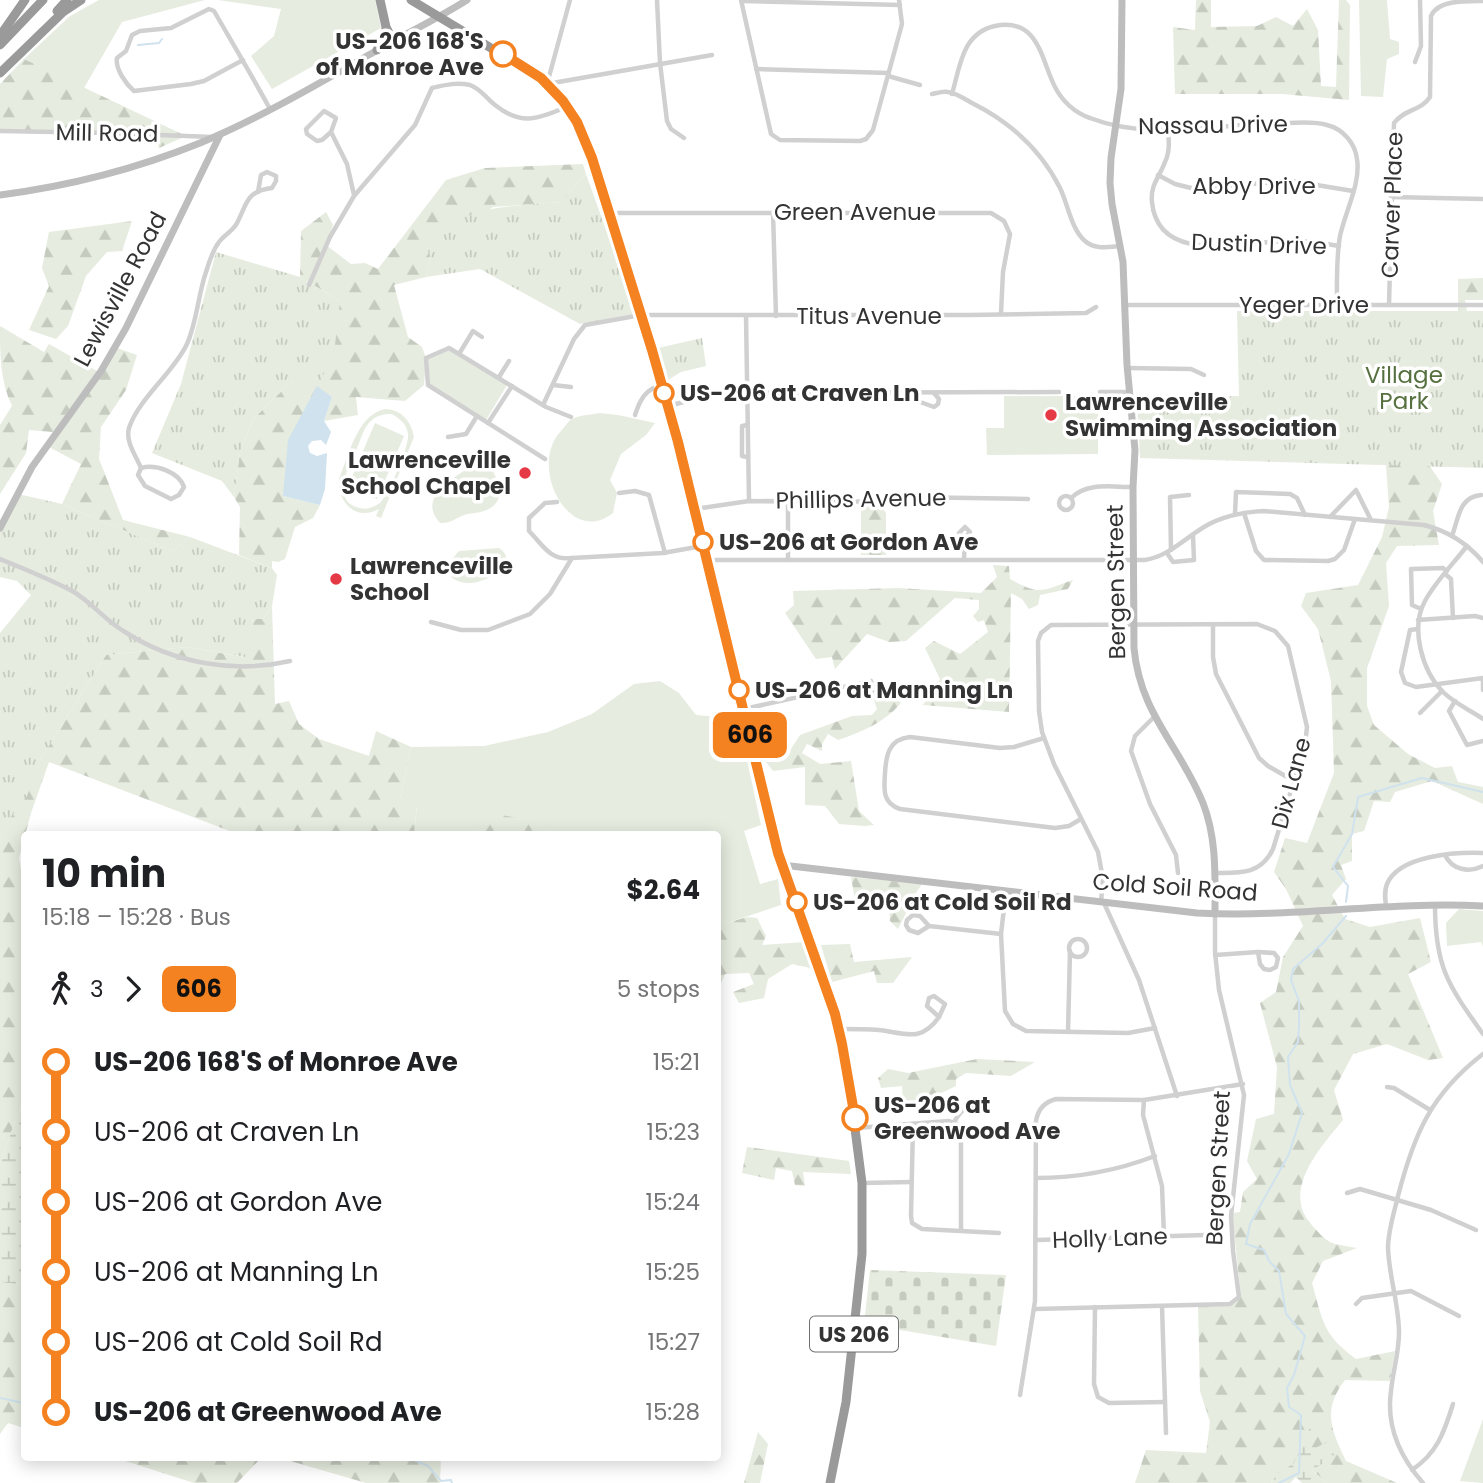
<!DOCTYPE html>
<html lang="en">
<head>
<meta charset="utf-8">
<style>
  body { margin:0; font-family:Poppins,sans-serif; background:#f6f6f6; color:#202124; height:100vh; display:flex; flex-direction:column; font-size:26px; white-space:nowrap }
  * { box-sizing:border-box; margin:0 }
  p { font-size:23px; color:#757577 }
  .icon { flex:none; width:38px; height:38px; fill:none; stroke:currentColor; stroke-width:2; stroke-linecap:round; stroke-linejoin:round }
  .map { position:relative; flex:1; overflow:hidden }
  .details { position:absolute; left:21px; top:831px; width:700px; height:630px; display:flex; flex-direction:column; background:#fff; border-radius:7px; box-shadow:0 4px 18px #0003 }
  .details>* { flex:none }
  .badge { padding:0 14px; border-radius:10px; font-size:24px; line-height:46px }
  .map>.badge { position:absolute; translate:-50% -50%; box-shadow:0 0 0 4px #fff }
  .legs { display:flex; align-items:center; gap:10px; height:77px; padding:0 21px; font-size:23px }
  .legs p { margin-inline-start:auto }
  .summary { display:flex; align-items:center; justify-content:space-between; height:119px; padding:0 21px }
  h1 { font-size:38px; font-weight:700; line-height:52px }
  ul { padding:0 21px; list-style:none }
  li { display:flex; align-items:center; gap:24px; height:70px; font-size:26px }
  li i { display:grid; place-items:center; width:10px; height:100%; margin:0 9px; background:currentColor }
  li i::after { content:''; width:18px; height:18px; margin:-9px; border:5px solid; border-radius:50%; background:#fff }
  li p { margin-inline-start:auto }
  li:first-child i { background:linear-gradient(#0000 50%,currentColor 0) }
  li:last-child i { background:linear-gradient(currentColor 50%,#0000 0) }
  .map>svg:first-child { display:block }
</style>
</head>
<body>
<div class="map">
<svg width="1483" height="1483" viewBox="0 0 1483 1483">
  <defs>
    <pattern id="forest-firs" width="22" height="20" patternUnits="userSpaceOnUse" patternTransform="scale(1.75)"><rect width="22" height="20" fill="#e6ecdf"/><path d="M5 1l3.5 6h-7zM16 11l3.5 6h-7z" fill="#c6cbc0"/></pattern>
    <pattern id="wetland-marsh" width="20" height="14" patternUnits="userSpaceOnUse" patternTransform="scale(1.75)"><rect width="20" height="14" fill="#e6ecdf"/><path d="M1 5h8M5 5V1M11 12h8M15 12V8" fill="none" stroke="#c6cbc0"/></pattern>
    <pattern id="cemetery-stones" width="16" height="16" patternUnits="userSpaceOnUse" patternTransform="scale(1.75)"><rect width="16" height="16" fill="#e6ecdf"/><path d="M2 7V4a2 2 0 0 1 4 0v3zM10 15v-3a2 2 0 0 1 4 0v3z" fill="#c6cbc0"/></pattern>
    <pattern id="park-tufts" width="24" height="20" patternUnits="userSpaceOnUse" patternTransform="scale(1.75)"><rect width="24" height="20" fill="#e6ecdf"/><path d="M3 7l-1-3M5 7V3M7 7l1-3M15 17l-1-3M17 17v-4M19 17l1-3" fill="none" stroke="#c6cbc0"/></pattern>
  </defs>
  <rect width="100%" height="100%" fill="#fff"/>
  <g fill="#e6ecdf" fill-rule="evenodd">
    <path d="M99 0H205L122 22 84 88 24 59 70 16Z"/>
    <path d="M218 0H375L381 28 272 89 251 56 274 36 281 9Z"/>
    <path d="M1359 0H1387L1390 39 1399 42V54L1387 59 1383 97 1361 96Z"/>
    <path d="M449 350 507 385 486 420 430 384 428 359Z"/>
    <path d="M1004 396H1098V454L987 455 986 428H1004Z"/>
    <path d="M385 409C402 410 411 421 414 437L381 518 376 516 379 509C356 522 337 502 339 479 349 455 357 415 385 409ZM392 414C400 419 407 424 408 434 410 445 388 495 380 503 374 507 367 510 360 508 329 502 350 464 357 448 361 439 364 426 372 420 377 415 385 414 392 414Z"/>
    <path d="M599 413 618 415 655 423 646 435 621 454 610 480 617 493 613 513C570 548 527 467 561 431 564 428 568 421 572 419 579 415 591 415 599 413Z"/>
    <path d="M375 423 404 436 377 499 348 486Z"/>
    <path d="M480 461 489 464C498 479 509 503 484 511 478 513 472 513 467 514 457 517 451 524 440 523 414 495 461 474 480 461Z"/>
    <path d="M499 548C507 553 507 559 507 568 490 578 470 590 452 578L448 564 459 551Z"/>
    <path d="M660 681 679 693 696 715 728 718 739 723 761 825 744 831 760 884 778 879 781 905 727 923 718 917V835H558L535 821 484 813 486 825 473 835H414L417 806 400 798 411 747 484 746 548 732 592 714 634 684Z"/>
    <path d="M1459 909 1483 911V946L1481 942 1447 946 1446 923Z"/>
    <path d="M1483 1419V1483L1460 1481Z"/>
  </g>
  <g fill="url(#forest-firs)">
    <path d="M1196 0H1211V27L1257 26 1276 17 1293 26 1307 9 1318 30 1321 86 1336 87 1339 0H1346L1350 5 1349 100 1282 94H1175L1173 27 1195 30Z"/>
    <path d="M24 59 186 136 159 148 155 133 0 130V84Z"/>
    <path d="M583 164 586 174 561 202 493 207 430 256 426 277 394 285 408 337 422 347 426 358 424 385 405 401 356 397 358 415 324 421 332 397 317 387 283 496 320 505 313 518 295 527 285 559 278 562 272 561V568L239 555 240 507 234 497 240 452 254 418 293 380 340 301 300 277 301 231 326 212 333 225 326 245 351 264 365 263 378 269 446 180 485 168Z"/>
    <path d="M132 221 122 251 107 252 86 276 68 326 56 339 29 330 49 286 42 268 49 232Z"/>
    <path d="M1483 278V300H1465L1468 317 1429 465 1442 484 1433 511 1439 545 1397 546 1386 563 1389 606 1367 668V706L1374 725 1408 754 1435 768 1452 766 1458 782 1483 787V804L1432 781 1395 792 1390 802 1374 801 1364 831 1352 834V861L1341 865 1346 879 1332 895 1345 919 1370 927 1420 918 1431 962 1408 974 1443 1058 1428 1060 1387 1044 1353 1054 1334 1090 1343 1120C1321 1147 1281 1190 1311 1224 1329 1245 1329 1243 1357 1248L1323 1261 1312 1283C1323 1321 1322 1334 1356 1359L1395 1351 1390 1381 1345 1380C1322 1410 1331 1430 1346 1461L1397 1483H1327L1312 1470 1334 1455C1311 1460 1285 1461 1271 1483H1135L1146 1450 1206 1453 1210 1422 1200 1391 1198 1305 1234 1304 1241 1297 1232 1213 1240 1212 1243 1192 1257 1179 1247 1161 1256 1119 1274 1114 1277 1067 1260 1003 1276 992 1283 957 1303 926 1286 889 1274 872 1285 838 1307 843 1334 773 1331 681 1318 629 1301 606 1306 593 1358 585 1382 537 1389 507 1386 465 1458 311V279Z"/>
    <path d="M0 326 44 352 49 344 97 371 53 432 29 430 26 453 0 494V425L12 406C0 381 0 354 0 326Z"/>
    <path d="M117 348 137 355 126 390 101 427 99 459 123 520 190 537 172 551 62 504 81 464 47 446Z"/>
    <path d="M878 503 886 513V555H861V505Z"/>
    <path d="M993 565 1009 566 1010 579C1041 596 1041 591 1073 580L1068 589 1040 595 1038 605 1029 609 1022 599 1011 593 1009 712 923 705 940 679 925 648 934 641 960 654 988 632 984 620 978 622 973 616 979 609V600L955 598 906 641 889 642 867 634 835 669 832 657 816 659 785 613 794 605 793 591 898 588 981 593 997 577Z"/>
    <path d="M272 606 275 704 289 701 299 724 319 739 369 756 376 731 411 747 400 798 417 805 414 835H240L49 762 31 813 19 858 24 888V1103L16 1118 0 1165V831L26 796 41 758 106 655 186 647 244 657 253 619H263Z"/>
    <path d="M878 680 885 693 901 703C885 722 862 732 838 740L828 734 822 744V751L807 744 802 753 820 764 851 761 859 811 874 825 865 826 839 824 825 806 805 805V767L773 771 766 762 787 755 800 735 852 716 872 715 877 709 874 700H865L861 693H852L851 686Z"/>
    <path d="M484 812 536 821 558 835H473L485 825Z"/>
    <path d="M851 877 922 884 913 897 918 911H907L898 929 890 921 889 904 875 898 855 900Z"/>
    <path d="M718 917 727 923 747 917 757 918 766 936 762 945 805 942 815 969 792 964 768 979 764 998 739 1003 733 992 754 984 749 973 725 974 718 990Z"/>
    <path d="M850 944 854 962 912 957 893 983H877L874 971 832 982 821 945Z"/>
    <path d="M977 1059 1035 1062 1011 1076 966 1073 956 1079V1086L922 1102 903 1101 902 1086 881 1088 878 1078 888 1069 908 1073Z"/>
    <path d="M747 1147 849 1161 851 1174 803 1172 805 1186 795 1185 792 1171 776 1168 774 1180 742 1173Z"/>
    <path d="M0 1282 24 1285V1428L8 1423 0 1434Z"/>
    <path d="M758 1432 768 1444 760 1483H744Z"/>
    <path d="M116 1458H261L237 1483H194Z"/>
    <path d="M280 1458H441L440 1483H366Z"/>
  </g>
  <g fill="url(#wetland-marsh)">
    <path d="M24 1103V1285L0 1282V1165L16 1118Z"/>
    <path d="M1310 1427 1319 1434 1306 1454 1326 1442 1335 1456 1312 1470 1327 1483H1302L1296 1477 1290 1483H1271L1277 1474 1294 1463Z"/>
  </g>
  <path fill="url(#cemetery-stones)" d="M870 1270 1006 1275 996 1346 864 1324Z"/>
  <g fill="url(#park-tufts)">
    <path d="M586 174 636 314 580 324 480 269 426 277 430 256 424 240C467 206 509 206 561 202Z"/>
    <path d="M216 252 300 277 340 301 334 354 320 381 293 380 254 418 240 452 234 497 222 481 152 453 181 384Z"/>
    <path d="M1237 311H1483V468L1140 458 1137 399 1239 396Z"/>
    <path d="M702 338 706 366 681 372 666 381 658 348Z"/>
    <path d="M18 494 62 504 172 551 190 537 272 568 277 575 272 606 263 619H253L245 657 186 647 106 655 41 758 27 796 0 831V633L31 595 17 581 0 577V532Z"/>
  </g>
  <path fill="#cfe2ee" d="M317 386 332 397 324 421 331 432 326 445 321 440 312 441 308 446 310 453 317 456 327 453 325 489 320 505 283 496 288 440Z"/>
  <g fill="none" stroke-linecap="round" stroke-linejoin="round">
    <g stroke="#cfe2ee" stroke-width="2">
      <path d="M138 45 159 43 162 39"/>
      <path d="M1346 902 1348 886 1333 867 1352 834 1358 797 1422 778 1483 792"/>
      <path d="M0 1398 24 1403"/>
      <path d="M410 1458 428 1466 441 1481 451 1480 452 1483"/>
      <path d="M1279 1483 1299 1473 1301 1415 1289 1407 1287 1388 1294 1375 1305 1336 1286 1314 1279 1271 1269 1261 1264 1250 1246 1244 1250 1224 1289 1154 1302 1113 1290 1085 1288 1057 1298 1042 1299 1026V1001L1291 980 1293 969 1322 944 1346 916"/>
    </g>
    <g stroke="#d0d0d0" stroke-width="4.5">
      <path d="M570 0 547 84 712 55"/>
      <path d="M657 0 660 63 667 121 671 129 684 138"/>
      <path d="M741 0 771 134 780 140 860 141 866 139 873 130 902 24 899 0"/>
      <path d="M742 1 900 5"/>
      <path d="M243 60 204 81 191 84 134 91C126 84 115 69 117 58L126 51 132 35 140 31 171 28 209 9 214 11C233 44 252 76 270 109"/>
      <path d="M1415 62 1421 46 1420 0"/>
      <path d="M756 69 889 73"/>
      <path d="M888 76 920 85"/>
      <path d="M932 94C937 93 943 91 948 92 956 93 965 99 972 103 1010 122 1041 150 1060 188 1068 204 1071 229 1085 241 1095 250 1108 247 1121 246"/>
      <path d="M952 94C960 67 962 33 995 26 1039 17 1041 60 1055 87 1062 101 1075 113 1090 118 1152 142 1220 123 1285 123 1299 123 1314 121 1327 125 1343 129 1355 143 1357 159 1361 183 1345 212 1340 236 1336 259 1337 282 1337 305"/>
      <path d="M1168 130C1169 141 1170 152 1165 162 1160 176 1150 185 1152 202 1158 266 1244 242 1285 241 1303 240 1321 243 1339 246"/>
      <path d="M0 131 109 133 212 137"/>
      <path d="M331 132 322 140 317 141 307 134 306 129 324 111 336 118 331 132 347 164 354 195"/>
      <path d="M1158 175 1175 184 1191 188 1292 181 1353 191"/>
      <path d="M1391 197 1483 199"/>
      <path d="M773 212 776 316"/>
      <path d="M610 213H991L1004 221 1010 234 1003 272 1001 313"/>
      <path d="M309 285 330 237 354 196 415 125 432 88C445 85 456 82 470 85 481 89 486 98 495 105 521 126 539 119 566 107"/>
      <path d="M1126 305H1483"/>
      <path d="M1389 305 1394 123C1404 109 1421 111 1430 97L1431 16C1438 0 1465 1 1483 1"/>
      <path d="M746 316 749 501"/>
      <path d="M459 354 473 331 482 337"/>
      <path d="M1128 368 1191 369 1204 375"/>
      <path d="M499 377 509 361"/>
      <path d="M553 385 571 387"/>
      <path d="M1100 392H1129"/>
      <path d="M901 395 934 407 938 404 939 399 934 393"/>
      <path d="M543 405 574 339 585 325 641 315H969L1086 313 1096 307"/>
      <path d="M669 406 705 396 730 393 1059 392"/>
      <path d="M635 415C640 400 645 389 662 385"/>
      <path d="M488 423 512 386"/>
      <path d="M747 425 742 426V456L747 457"/>
      <path d="M448 437 466 434 477 416"/>
      <path d="M545 459 428 385 426 358 449 348 546 407 571 417"/>
      <path d="M141 468C156 464 179 472 184 487L179 495 171 499 145 486 138 475 141 468C136 456 125 441 129 428 139 398 174 372 187 344 197 322 198 295 206 272 209 262 213 250 219 242 224 235 233 231 237 223 247 204 246 191 272 188L276 181V176L267 172 261 175 258 192"/>
      <path d="M619 493 635 491 649 495 665 553"/>
      <circle cx="1066" cy="503" r="7"/>
      <path d="M1071 498C1087 482 1111 487 1132 487"/>
      <path d="M788 501V560"/>
      <path d="M557 502 545 503 529 518V531C543 545 550 561 572 558"/>
      <path d="M695 509 749 501 853 502 904 497 1028 499"/>
      <path d="M1244 513 1256 551 1264 560 1328 561 1335 559 1344 550 1355 519"/>
      <path d="M1235 514 1236 492 1290 494 1297 498 1305 515"/>
      <path d="M1330 517 1356 490 1371 520"/>
      <path d="M1452 536C1459 517 1459 497 1481 495"/>
      <path d="M1467 546C1453 564 1435 582 1425 601 1410 628 1422 671 1443 692 1454 703 1470 710 1483 719"/>
      <path d="M1171 550 1170 497 1189 495"/>
      <path d="M1167 553 1173 562 1194 560 1193 536"/>
      <path d="M0 559C25 569 50 579 74 592 92 603 106 621 125 632 173 663 234 674 290 661"/>
      <path d="M707 560H1145C1169 556 1184 539 1204 527 1222 516 1243 512 1264 511L1424 525C1448 531 1467 543 1483 562"/>
      <path d="M964 560 965 538 970 532 965 527 959 533 965 538"/>
      <path d="M1445 574 1451 579 1453 618"/>
      <path d="M1421 609 1412 605 1411 569 1443 568 1447 571"/>
      <path d="M1418 620 1475 616 1483 618"/>
      <path d="M431 622 461 630H488L530 614 550 594 572 558 663 553 702 546"/>
      <path d="M1213 624V657L1216 674 1259 758 1268 766 1294 781"/>
      <path d="M1418 629 1410 630 1401 672 1405 683 1416 687 1483 678V690"/>
      <path d="M1455 701 1449 711 1467 745 1483 741"/>
      <path d="M744 709 871 681"/>
      <path d="M1420 713 1442 691"/>
      <path d="M1154 717 1135 736 1131 751 1150 804 1176 855 1178 873"/>
      <path d="M1044 738 1014 747 1000 748 910 737C889 739 886 755 885 773 884 789 882 803 900 809L1055 828 1069 826 1081 819"/>
      <path d="M1445 855C1452 870 1469 873 1483 866"/>
      <path d="M1006 891 1001 934 1005 1011 1013 1024 1026 1031 1128 1033 1155 1028"/>
      <path d="M1101 902 1103 879 1098 852 1054 764 1042 732 1039 711 1038 641 1041 633 1051 625 1257 624 1275 631 1288 646 1307 727 1305 745 1273 849C1261 875 1239 873 1215 873"/>
      <path d="M1104 903 1139 980 1177 1096"/>
      <path d="M1435 905C1435 967 1448 985 1483 1034"/>
      <path d="M1386 906C1385 898 1384 891 1387 884 1399 855 1457 852 1483 853"/>
      <path d="M929 926 918 933 909 930 906 925 907 920 913 915 920 916 929 926 1001 934"/>
      <circle cx="1078" cy="948" r="9"/>
      <path d="M1258 952 1274 953 1278 958 1276 967 1270 970 1264 969 1260 964Z"/>
      <path d="M1215 955 1258 952"/>
      <path d="M934 996 945 1004 939 1017 927 1006 929 998Z"/>
      <path d="M839 1029C852 1029 866 1029 879 1030 905 1033 921 1043 939 1017"/>
      <path d="M1068 1032 1070 951"/>
      <path d="M1387 1087 1394 1088 1430 1110"/>
      <path d="M1144 1100 1143 1115 1162 1186 1164 1236"/>
      <path d="M954 1122C963 1107 968 1105 985 1103"/>
      <path d="M913 1124 911 1216 912 1223 922 1229 999 1233"/>
      <path d="M856 1128 949 1121 957 1124 961 1131V1229"/>
      <path d="M1036 1178C1078 1178 1116 1171 1155 1156"/>
      <path d="M863 1183 911 1182"/>
      <path d="M1347 1193 1360 1189 1431 1210 1476 1230"/>
      <path d="M1037 1240 1206 1235"/>
      <path d="M1356 1304 1362 1298 1411 1291 1459 1316"/>
      <path d="M1162 1306 1166 1433"/>
      <path d="M1095 1307 1094 1384 1098 1397 1109 1403 1165 1402"/>
      <path d="M1035 1309 1230 1304 1239 1297 1233 1251 1231 1216 1244 1095 1219 990 1215 952V915"/>
      <path d="M1020 1395 1035 1301 1036 1121C1038 1109 1044 1102 1056 1099L1144 1100 1243 1084"/>
      <path d="M1412 1470C1437 1453 1444 1433 1453 1404"/>
      <path d="M1423 1483C1400 1457 1386 1426 1391 1391 1393 1371 1399 1352 1399 1333 1399 1304 1389 1277 1388 1248 1388 1231 1394 1213 1398 1196 1414 1134 1431 1094 1483 1054"/>
    </g>
    <g stroke="#bdbdbd" stroke-width="7">
      <path d="M1122 0 1121 89 1111 158 1110 183 1112 204 1123 262 1127 365 1135 450 1133 487 1134 648C1140 714 1180 746 1203 803 1217 839 1215 876 1215 914"/>
      <path d="M0 195C69 186 136 169 200 143 260 118 318 84 374 52 405 34 437 19 467 0"/>
      <path d="M0 528 32 467 101 371 126 328 220 135"/>
      <path d="M782 865 1197 913C1293 918 1388 901 1483 906"/>
    </g>
    <g stroke="#9a9a9a" stroke-width="9">
      <path d="M380 0 386 27 393 41"/>
      <path d="M411 0 541 78 567 106 577 122 592 158 652 350 678 442 778 853 828 993 847 1067 862 1183V1254L846 1402 830 1483"/>
      <path d="M57 11 67 0"/>
      <path d="M0 36 25 0"/>
      <path d="M0 45 43 0"/>
      <path d="M377 50 384 38 386 29"/>
      <path d="M0 73 63 12 81 0"/>
    </g>
  </g>
  <g fill="none" stroke-linecap="round" stroke-linejoin="round">
    <g stroke="#fff" stroke-width="16">
      <path id="line-1" d="M503 54 541 78 563 101 577 122 592 158 652 350 678 442 778 853 835 1014 842 1044 855 1118"/>
    </g>
    <use href="#line-1" stroke="#f58220" stroke-width="10"/>
  </g>
  <g fill="#fff" stroke="#f58220" stroke-width="3.5">
    <circle cx="503" cy="54" r="12"/>
    <circle cx="664" cy="393" r="9"/>
    <circle cx="703" cy="542" r="9"/>
    <circle cx="739" cy="690" r="9"/>
    <circle cx="797" cy="902" r="9"/>
    <circle cx="855" cy="1118" r="12"/>
  </g>
  <g fill="#e63946" stroke="#fff" stroke-width="2.5">
    <circle cx="1051" cy="415" r="7"/>
    <circle cx="525" cy="473" r="7"/>
    <circle cx="336" cy="579" r="7"/>
  </g>
  <g text-anchor="middle" dominant-baseline="central" stroke-width="7" stroke-linejoin="round" paint-order="stroke">
    <rect fill="#fff" stroke="#707070" stroke-width="2" x="810" y="1316.5" width="88" height="35" rx="5"/>
    <g font-size="21" font-weight="bold" fill="#333">
      <text x="854" y="1334">US 206</text>
    </g>
    <g font-size="23" font-weight="bold" fill="#333" stroke="#fff" text-anchor="start">
      <text x="484" y="41" text-anchor="end">US-206 168'S<tspan x="484" dy="26">of Monroe Ave</tspan></text>
      <text x="680" y="393">US-206 at Craven Ln</text>
      <text x="719" y="542">US-206 at Gordon Ave</text>
      <text x="755" y="690">US-206 at Manning Ln</text>
      <text x="813" y="902">US-206 at Cold Soil Rd</text>
      <text x="874" y="1105">US-206 at<tspan x="874" dy="26">Greenwood Ave</tspan></text>
    </g>
    <g font-size="23" fill="#333" stroke="#fff">
      <text transform="translate(1213 125) rotate(-1)">Nassau Drive</text>
      <text transform="translate(107 133) rotate(1)">Mill Road</text>
      <text x="1254" y="186">Abby Drive</text>
      <text transform="translate(1392 205) rotate(-88)">Carver Place</text>
      <text x="855" y="212">Green Avenue</text>
      <text transform="translate(1259 244) rotate(2)">Dustin Drive</text>
      <text transform="translate(120 289) rotate(-62)">Lewisville Road</text>
      <text x="1304" y="305">Yeger Drive</text>
      <text x="869" y="316">Titus Avenue</text>
      <text transform="translate(861 499) rotate(-1)">Phillips Avenue</text>
      <text transform="translate(1116 582) rotate(-91)">Bergen Street</text>
      <text transform="translate(1291 783) rotate(-75)">Dix Lane</text>
      <text transform="translate(1175 887) rotate(4)">Cold Soil Road</text>
      <text transform="translate(1218 1168) rotate(-87)">Bergen Street</text>
      <text transform="translate(1110 1238) rotate(-2)">Holly Lane</text>
    </g>
    <g font-size="23" fill="#56703f" stroke="#fff">
      <text x="1404" y="375">Village<tspan x="1404" dy="26">Park</tspan></text>
    </g>
    <g font-size="23" font-weight="bold" fill="#333" stroke="#fff" text-anchor="start">
      <text x="1065" y="402">Lawrenceville<tspan x="1065" dy="26">Swimming Association</tspan></text>
      <text x="511" y="460" text-anchor="end">Lawrenceville<tspan x="511" dy="26">School Chapel</tspan></text>
      <text x="350" y="566">Lawrenceville<tspan x="350" dy="26">School</tspan></text>
    </g>
  </g>
</svg>
<b class="badge" style="left:750px;top:735px;background:#f58220;color:#111">606</b>
<section class="details">
<div class="summary"><div><h1>10 min</h1><p>15:18 – 15:28 · Bus</p></div><b>$2.64</b></div>
<div class="legs"><svg class="icon" aria-label="walk" viewBox="0 0 24 24"><circle cx="13" cy="4" r="2"/><path d="M13 8l-2 6 4 7M11 14l-3 7M7 12l3-4h3l4 4"/></svg>3<svg class="icon" aria-label="forward" viewBox="0 0 24 24"><path d="M9 5l7 7-7 7"/></svg><b class="badge" style="background:#f58220;color:#111">606</b><p>5 stops</p></div>
<ul>
<li><i style="color:#f58220"></i><b>US-206 168'S of Monroe Ave</b><p>15:21</p></li>
<li><i style="color:#f58220"></i><span>US-206 at Craven Ln</span><p>15:23</p></li>
<li><i style="color:#f58220"></i><span>US-206 at Gordon Ave</span><p>15:24</p></li>
<li><i style="color:#f58220"></i><span>US-206 at Manning Ln</span><p>15:25</p></li>
<li><i style="color:#f58220"></i><span>US-206 at Cold Soil Rd</span><p>15:27</p></li>
<li><i style="color:#f58220"></i><b>US-206 at Greenwood Ave</b><p>15:28</p></li>
</ul>
</section>
</div>
</body>
</html>
